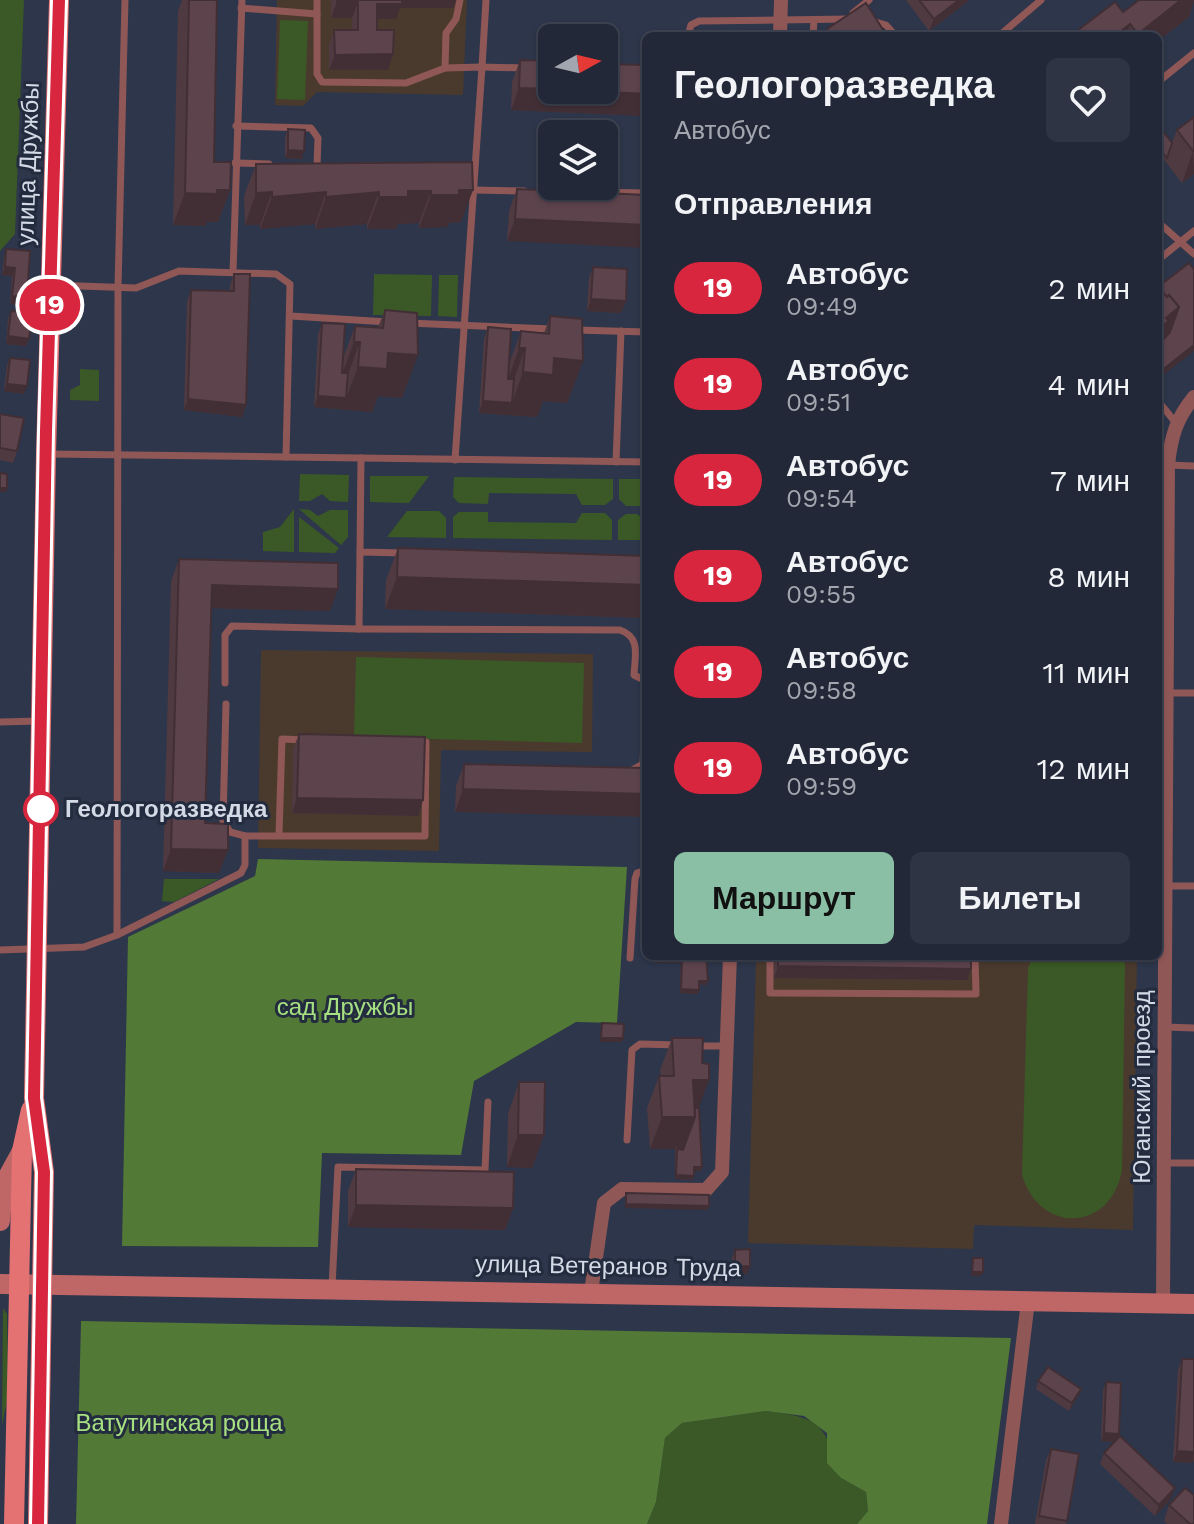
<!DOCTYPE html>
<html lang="ru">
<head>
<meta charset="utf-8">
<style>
  body { margin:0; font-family:"Work Sans",sans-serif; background:#2e3443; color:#f1f3f6; height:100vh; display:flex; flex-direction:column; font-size:30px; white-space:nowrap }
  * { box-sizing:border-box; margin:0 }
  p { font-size:26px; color:#a2a6ae }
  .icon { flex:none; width:44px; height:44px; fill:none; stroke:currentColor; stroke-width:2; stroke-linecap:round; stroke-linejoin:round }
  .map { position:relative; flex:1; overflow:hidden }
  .sheet { position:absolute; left:642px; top:32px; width:520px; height:928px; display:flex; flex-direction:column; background:#222838; border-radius:12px; box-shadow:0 2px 6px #0004,0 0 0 2px #3f4453 }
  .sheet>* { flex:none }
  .badge { padding:0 16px; border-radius:26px; font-size:28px; line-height:52px }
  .needle { width:52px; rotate:82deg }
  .tools { position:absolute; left:538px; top:24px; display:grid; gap:16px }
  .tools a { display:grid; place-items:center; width:80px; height:80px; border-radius:12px; background:#222838; box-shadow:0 2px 6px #0004,0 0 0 2px #3f4453; font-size:40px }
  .map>.badge { position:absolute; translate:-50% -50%; box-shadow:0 0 0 4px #fff }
  h2 { padding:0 32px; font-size:30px; line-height:72px }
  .round { display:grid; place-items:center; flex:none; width:84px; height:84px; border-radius:12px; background:#2e3443 }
  .overview { display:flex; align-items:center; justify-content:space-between; height:136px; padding:0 32px }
  h1 { font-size:38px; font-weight:600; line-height:60px }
  .action { display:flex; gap:16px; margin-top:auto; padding:16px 32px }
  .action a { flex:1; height:92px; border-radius:12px; background:#8abfa5; color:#111; font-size:32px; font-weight:600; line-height:92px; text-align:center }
  .action a+a { background:#2e3443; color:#f1f3f6 }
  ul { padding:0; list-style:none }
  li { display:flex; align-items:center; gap:24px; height:96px; padding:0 32px }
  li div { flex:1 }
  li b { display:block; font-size:30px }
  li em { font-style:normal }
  li .badge { min-width:88px; font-weight:700; text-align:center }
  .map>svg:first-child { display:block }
</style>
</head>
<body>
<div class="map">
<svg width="1194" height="1524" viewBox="0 0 1194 1524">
  <rect width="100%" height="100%" fill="#2d364a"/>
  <g fill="#4a3a2e">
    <path d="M277 0H467L463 95 317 92 303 106 275 105Z"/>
    <path d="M261 650 593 654 592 752 441 750 439 851 258 848Z"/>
    <path d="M756 956H1137L1133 1230 974 1225 973 1249 748 1243Z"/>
  </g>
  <g fill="#3b5926">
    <path d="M0 0H24L15 234 0 251Z"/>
    <path d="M280 20 308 21 305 100 277 99Z"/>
    <path d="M374 274 432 275 431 316 373 315Z"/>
    <path d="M439 275H458L457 317 438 316Z"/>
    <path d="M80 369 99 370V401L70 400V390L80 385Z"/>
    <path d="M300 474 349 475 348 502 330 501 322 494 310 501H299Z"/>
    <path d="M370 476H429L409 503 370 502Z"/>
    <path d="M454 477 613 479V499L605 505H582L576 494 489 493 488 504 459 503 453 497Z"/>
    <path d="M619 479H646V506H626L619 499Z"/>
    <path d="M294 509V552L263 551V532L280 527Z"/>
    <path d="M299 509 310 510 318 516 330 510H348V537L341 545Z"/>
    <path d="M407 511H439L446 518V538L387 537Z"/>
    <path d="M459 512H488V522L576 523 582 513H605L612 520V540L453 538V517Z"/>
    <path d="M626 514H637L646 521V540H618V520Z"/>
    <path d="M299 517 339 548 335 553 299 552Z"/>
    <path d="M356 657 584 663 582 743 354 737Z"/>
    <path d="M164 879H219L174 902 162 901Z"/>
    <path d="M1033 956H1121L1125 964 1122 1170C1111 1232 1040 1235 1022 1175L1028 968Z"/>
    <path d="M3 1308 7 1314 8 1396 2 1425Z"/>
    <path d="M766 1411C824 1418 824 1425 841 1478L866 1492 868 1511 857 1524H647L656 1502 665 1438 682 1423Z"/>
  </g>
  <g fill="#527935">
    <path d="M258 859 627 867 617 1023 576 1022 474 1081 461 1155 322 1153 318 1247 122 1246 128 937 255 876Z"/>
    <path d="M81 1321 1011 1338 987 1524H857L868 1511 866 1492 841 1478 827 1463V1433L804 1416 766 1411 682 1423 665 1438 656 1502 647 1524H76Z"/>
  </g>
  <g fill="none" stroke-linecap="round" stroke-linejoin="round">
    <g stroke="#8f5756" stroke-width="7">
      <path d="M317 0V74L322 82 406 83 445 68 482 67 455 460"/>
      <path d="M486 0 482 67 524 68"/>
      <path d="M241 8 317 14"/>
      <path d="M853 13 869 0"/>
      <path d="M872 21 886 25 896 36"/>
      <path d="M688 36 691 25 699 21 848 19"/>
      <path d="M813 36 814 20"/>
      <path d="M999 36 1041 0"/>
      <path d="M445 68 446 33 456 19 460 0"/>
      <path d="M1158 82 1194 53"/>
      <path d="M236 126 311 128 318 138 317 166"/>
      <path d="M235 163 269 164"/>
      <path d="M473 190 524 191"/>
      <path d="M592 192 646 193"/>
      <path d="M1158 222 1194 254"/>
      <path d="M1158 260 1194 231"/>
      <path d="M233 272 242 0"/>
      <path d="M52 285 136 288 179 271 276 274 290 284 286 457 646 462"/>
      <path d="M291 316 388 322"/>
      <path d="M408 323 552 329"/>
      <path d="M576 330 646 332"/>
      <path d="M1158 401 1176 423"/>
      <path d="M48 454 286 457"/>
      <path d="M361 458 360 552 404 553"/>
      <path d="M616 462 621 331"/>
      <path d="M1168 465 1194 466"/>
      <path d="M359 629 620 630C641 637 635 656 634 675L646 681"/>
      <path d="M225 683V635L232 626 359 629 360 552"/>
      <path d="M1167 693H1194"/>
      <path d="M0 722 40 721"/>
      <path d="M632 770 643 764 646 684"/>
      <path d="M279 835 282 739 304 740"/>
      <path d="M245 836H425L426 742H416"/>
      <path d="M1158 886H1194"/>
      <path d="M117 935 118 287 125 0"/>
      <path d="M0 950 84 947 117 935 241 873 245 865V836L230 832 223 821 226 704"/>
      <path d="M770 956V993L976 994 975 956"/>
      <path d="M630 958 635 879 637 873 646 870"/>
      <path d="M1165 1027 1194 1028"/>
      <path d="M694 1046H726"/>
      <path d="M627 1140 632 1050 640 1044 678 1045"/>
      <path d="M1164 1163H1194"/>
      <path d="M332 1287 338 1167 485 1170 488 1102"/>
    </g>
    <g stroke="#8f5756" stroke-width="14">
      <path d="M780 36 781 0"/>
      <path d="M591 1292 604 1203 622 1189 706 1190 722 1172 730 956"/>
      <path d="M1163 1304 1168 465C1171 437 1176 419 1194 397"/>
      <path d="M1001 1524 1028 1301"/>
    </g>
    <g stroke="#bf6667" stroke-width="20">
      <path d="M0 1221 3 1186 22 1151"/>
      <path d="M0 1284 1194 1304"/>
    </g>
    <g stroke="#e47273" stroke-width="20">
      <path d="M14 1524 22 1151 31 1110"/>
      <path d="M38 1524 44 1172 34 1098 46 454 59 0"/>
    </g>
  </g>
  <g fill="#503a41">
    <path d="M182 0H217L214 162 230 190 218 222H207L205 226 173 225 178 11Z"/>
    <path d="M331 0H456L453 8H400L396 19H377V30L388 70H329V45L334 30H352V18H331Z"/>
    <path d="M906 0H968L967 2 929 31Z"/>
    <path d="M1194 0 1189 17 1158 41V36H1072L1073 34 1123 12Z"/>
    <path d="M827 29 887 36H824Z"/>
    <path d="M520 60 646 65V116L511 110 512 82Z"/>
    <path d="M1194 117V174L1182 183 1161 156 1158 159V125L1172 143 1177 130Z"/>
    <path d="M288 129 302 159 285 158V137Z"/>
    <path d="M472 162 461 222 449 223 447 227 419 228V223L398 224 396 229H367V224L315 229V224L260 229V225H245L244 196 256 164Z"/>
    <path d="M517 189 646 195 507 241 509 211Z"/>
    <path d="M6 249 27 297 24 305 10 304 12 276 2 275 4 257Z"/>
    <path d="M593 267 626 301 621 313 587 311 589 278Z"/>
    <path d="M234 274 246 405 242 417 184 410 187 302 191 290 230 291V285Z"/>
    <path d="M385 310 402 398 378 396 372 412 314 407 318 334 322 323 343 358 355 326 378 327Z"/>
    <path d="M11 311 29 339 26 346 6 344 8 319Z"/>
    <path d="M550 316 583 361 567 403 543 401 537 417 479 413 484 339 488 327 509 364 521 331 544 333Z"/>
    <path d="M10 358 24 394 4 391 7 365Z"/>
    <path d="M646 385V417H644Z"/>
    <path d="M0 414 17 451 13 463 0 460Z"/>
    <path d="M398 548 646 585V618L385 609 386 580Z"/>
    <path d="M179 559 330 611 211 608 205 823 228 850 219 873 163 871 171 581Z"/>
    <path d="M299 734 423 800 418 816 292 813 293 749Z"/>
    <path d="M464 764 646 768 455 812 456 786Z"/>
    <path d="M655 956H706L708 981 706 985 699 984 698 994 680 993 681 963H655Z"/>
    <path d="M774 956H971L967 980 774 978Z"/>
    <path d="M672 1038 699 1108 702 1167 701 1171H694L692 1180 675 1179V1149H650L647 1108 659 1076H661L660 1070Z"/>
    <path d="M519 1082 544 1135 532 1168 507 1167 508 1114Z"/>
    <path d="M356 1169 513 1208 505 1230 348 1227V1191Z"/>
    <path d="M735 1250 750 1266 747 1274H732V1258Z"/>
    <path d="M1182 1359H1194V1460L1193 1463 1173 1462 1178 1370Z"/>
    <path d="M1038 1381 1081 1389 1078 1396 1069 1411 1036 1389Z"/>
    <path d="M1106 1382 1119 1434 1118 1439 1170 1500 1155 1516 1100 1464 1104 1453 1115 1442 1101 1441 1103 1390Z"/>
    <path d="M1051 1449 1067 1521 1066 1524H1035L1046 1460Z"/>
    <path d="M1169 1505 1194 1524H1167L1164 1521Z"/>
  </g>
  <g fill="#412f35">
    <path d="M399 0H456L453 8H400L396 19H372L377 4Z"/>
    <path d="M959 0H968L967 2 929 31 934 19Z"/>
    <path d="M1181 0H1194L1189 17 1158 41V36H1137Z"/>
    <path d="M337 2H358L352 18H331Z"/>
    <path d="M1130 24 1126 36H1115Z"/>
    <path d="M393 54 388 70H329L335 55Z"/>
    <path d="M519 88 646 94V116L511 110Z"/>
    <path d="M288 150 304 151 302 159 285 158Z"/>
    <path d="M1193 151 1194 174 1182 183Z"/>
    <path d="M217 190H230L218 222H207L205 226 173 225 185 193Z"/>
    <path d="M459 190H473L461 222 449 223 447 227 419 228 431 195Z"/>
    <path d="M408 191H431L419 223 398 224 396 229H367L379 197Z"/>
    <path d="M272 192 260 225H245L256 193Z"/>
    <path d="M326 192 315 224 260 229 272 197Z"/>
    <path d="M379 192 367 224 315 229 326 197Z"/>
    <path d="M515 219 646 225V248L507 241Z"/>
    <path d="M5 267 15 268 12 276 2 275Z"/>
    <path d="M12 296 27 297 24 305 10 304Z"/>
    <path d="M591 299 626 301 621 313 587 311Z"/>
    <path d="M1179 307 1168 339 1158 351V329L1166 318Z"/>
    <path d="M8 336 29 339 26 346 6 344Z"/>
    <path d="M354 342H360L344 385H338Z"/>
    <path d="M1194 345V351L1158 379 1161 371Z"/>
    <path d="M519 348H525L510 391H504Z"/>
    <path d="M388 353 418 355 402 398 378 396 372 412 314 407 318 396 346 398 358 367Z"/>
    <path d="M554 358 583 361 567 403 543 401 537 417 479 413 483 401 512 403 523 372Z"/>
    <path d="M7 384 27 386 24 394 4 391Z"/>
    <path d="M188 399 246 405 242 417 184 410Z"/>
    <path d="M0 488H7L6 492H0Z"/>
    <path d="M397 577 646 585V618L385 609Z"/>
    <path d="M212 585 338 589 330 611 204 608Z"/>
    <path d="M463 789 646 794V817L455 812Z"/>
    <path d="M297 798 423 800 418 816 292 813Z"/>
    <path d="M171 849 228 850 219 873 163 871Z"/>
    <path d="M658 956H691L688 963 682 959 681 963H655Z"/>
    <path d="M778 966 971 969 967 980 774 978Z"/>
    <path d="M699 981H708L706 985 698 984Z"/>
    <path d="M681 989 699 990 698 994 680 993Z"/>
    <path d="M601 1038H623L622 1042H600Z"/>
    <path d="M693 1080H709L697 1112 683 1108Z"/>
    <path d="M662 1117H695L683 1150 677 1149V1145L675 1149H650Z"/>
    <path d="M518 1135H544L532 1168 507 1167Z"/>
    <path d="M694 1167H702L701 1171H693Z"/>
    <path d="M676 1175 694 1176 692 1180 675 1179Z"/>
    <path d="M626 1204 709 1206 707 1210 624 1208Z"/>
    <path d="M356 1205 513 1208 505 1230 348 1227Z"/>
    <path d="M750 1266 747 1274H732L735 1267Z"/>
    <path d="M972 1272H983L981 1276H971Z"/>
    <path d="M1081 1389 1078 1396 1069 1411 1072 1403Z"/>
    <path d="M1104 1433 1119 1434 1117 1442 1101 1441Z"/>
    <path d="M1177 1451 1194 1452 1193 1463 1173 1462Z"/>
    <path d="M1175 1488 1170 1500 1155 1516 1159 1505Z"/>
  </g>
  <g fill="#5d434c" stroke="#412f35" stroke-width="2">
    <path d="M189 0H217L214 162H231L230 190H217V194L185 193Z"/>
    <path d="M337 0H402V4H377V30H394L393 54 335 55 334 30H358V2H337Z"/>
    <path d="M919 0H959L934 19Z"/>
    <path d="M1139 0H1181L1138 34 1130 24 1115 36H1074L1073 34 1115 2 1123 12Z"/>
    <path d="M866 3 887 36H832L827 29Z"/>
    <path d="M709 32 747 34V36H709Z"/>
    <path d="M520 60 552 61V89L519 88Z"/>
    <path d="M604 64 646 65V94L570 90H604Z"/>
    <path d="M1194 117V151H1193L1177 130Z"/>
    <path d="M1158 125 1172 143 1167 158 1162 152 1158 156Z"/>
    <path d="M288 129 305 130 304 151 288 150Z"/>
    <path d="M472 162 473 190H459V195H431V191H408V197H379V192L326 197V192L272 197V192L256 193V164Z"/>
    <path d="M517 189 646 195V225L515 219Z"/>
    <path d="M6 249 30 251 27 297 12 296 15 268 5 267Z"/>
    <path d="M1189 263 1194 269V345L1161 371 1158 368V351L1162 341 1170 332 1179 307 1169 295 1167 297 1158 287Z"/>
    <path d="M593 267 627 269 626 301 591 299Z"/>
    <path d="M234 274H250L246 405 188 399 191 290 234 291Z"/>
    <path d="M1158 287 1167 297 1169 295 1179 307 1166 318 1169 321 1158 329Z"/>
    <path d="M385 310 417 313 418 355 388 353 387 369 358 367 360 342H354L355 326 383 328Z"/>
    <path d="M11 311 32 313 29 339 8 336Z"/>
    <path d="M550 316 582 319 583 361 554 358 553 375 523 372 525 348H519L521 331 549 334Z"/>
    <path d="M322 323 345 324 342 373H348L346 398 318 396Z"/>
    <path d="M488 327 511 329 508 379H514L512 403 483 401Z"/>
    <path d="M10 358 30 360 27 386 7 384Z"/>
    <path d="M0 414 24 418 17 451 0 448Z"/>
    <path d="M0 473 7 474V488H0Z"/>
    <path d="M398 548 646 556V585L397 577Z"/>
    <path d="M179 559 338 563V589L212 585 205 823 228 824V850L171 849Z"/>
    <path d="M299 734 425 737 423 800 297 798Z"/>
    <path d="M464 764 646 768V794L463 789Z"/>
    <path d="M691 956H706L708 981H699V990L681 989 682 959H690Z"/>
    <path d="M778 956H971V969L778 966Z"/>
    <path d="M602 1023 624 1024 623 1038H601Z"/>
    <path d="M672 1038H703L702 1063 709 1064V1080H693L695 1117H662L659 1076H674Z"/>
    <path d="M519 1082H545L544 1135H518Z"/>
    <path d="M695 1108H699L702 1167H694V1176L676 1175 677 1149 683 1150 695 1117Z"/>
    <path d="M356 1169 514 1172 513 1208 356 1205Z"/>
    <path d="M626 1193 709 1195V1206L626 1204Z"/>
    <path d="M750 1249V1266L735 1267V1250Z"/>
    <path d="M973 1258H983V1272H972Z"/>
    <path d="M1182 1359H1194V1452L1177 1451Z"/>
    <path d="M1048 1367 1081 1389 1072 1403 1038 1381Z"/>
    <path d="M1106 1382 1121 1383 1119 1434 1104 1433Z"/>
    <path d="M1120 1436 1175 1488 1159 1505 1104 1453Z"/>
    <path d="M1051 1449 1079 1454 1067 1521 1039 1516Z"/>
    <path d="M1185 1488 1194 1495V1524H1190L1169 1505Z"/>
  </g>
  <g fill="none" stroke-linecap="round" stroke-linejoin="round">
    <g stroke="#fff" stroke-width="18">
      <path id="line" d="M38 1524 44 1172 34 1098 46 431 59 0"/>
    </g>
    <use href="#line" stroke="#d7263d" stroke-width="12"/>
  </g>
  <circle fill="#fff" stroke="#d7263d" stroke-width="4" cx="41" cy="809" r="16"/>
  <g text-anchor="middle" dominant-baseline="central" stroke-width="6" stroke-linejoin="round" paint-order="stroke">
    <g font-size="24" fill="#d3d9e5" stroke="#232c3f">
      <text transform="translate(28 164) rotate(-88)">улица Дружбы</text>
      <text transform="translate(1142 1087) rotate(-90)">Юганский проезд</text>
      <text transform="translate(608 1266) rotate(1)">улица Ветеранов Труда</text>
    </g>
    <g font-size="24" font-weight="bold" fill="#d3d9e5" stroke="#232c3f" text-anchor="start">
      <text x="65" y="809">Геологоразведка</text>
    </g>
    <g font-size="24" fill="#a7e081" stroke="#232c3f">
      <text x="345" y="1007">сад Дружбы</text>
      <text x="179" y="1423">Ватутинская роща</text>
    </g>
  </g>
</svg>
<div class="tools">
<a><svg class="needle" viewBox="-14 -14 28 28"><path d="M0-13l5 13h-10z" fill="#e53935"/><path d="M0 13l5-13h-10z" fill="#a2a6ae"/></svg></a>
<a><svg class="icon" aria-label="layers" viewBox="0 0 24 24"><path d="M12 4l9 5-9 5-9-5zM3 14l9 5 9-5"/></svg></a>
</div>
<b class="badge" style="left:50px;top:305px;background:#d7263d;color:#fff">19</b>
<section class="sheet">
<div class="overview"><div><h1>Геологоразведка</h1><p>Автобус</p></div><a class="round"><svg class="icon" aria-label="heart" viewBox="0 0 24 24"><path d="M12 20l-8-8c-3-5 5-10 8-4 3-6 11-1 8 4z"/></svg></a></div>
<h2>Отправления</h2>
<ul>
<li><span class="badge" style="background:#d7263d;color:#fff">19</span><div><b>Автобус</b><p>09:49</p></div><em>2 мин</em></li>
<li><span class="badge" style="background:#d7263d;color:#fff">19</span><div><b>Автобус</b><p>09:51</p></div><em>4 мин</em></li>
<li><span class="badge" style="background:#d7263d;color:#fff">19</span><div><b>Автобус</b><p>09:54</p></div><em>7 мин</em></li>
<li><span class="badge" style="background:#d7263d;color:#fff">19</span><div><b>Автобус</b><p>09:55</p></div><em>8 мин</em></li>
<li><span class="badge" style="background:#d7263d;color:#fff">19</span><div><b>Автобус</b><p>09:58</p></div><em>11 мин</em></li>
<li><span class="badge" style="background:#d7263d;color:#fff">19</span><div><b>Автобус</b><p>09:59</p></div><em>12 мин</em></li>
</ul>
<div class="action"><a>Маршрут</a><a>Билеты</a></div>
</section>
</div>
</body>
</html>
